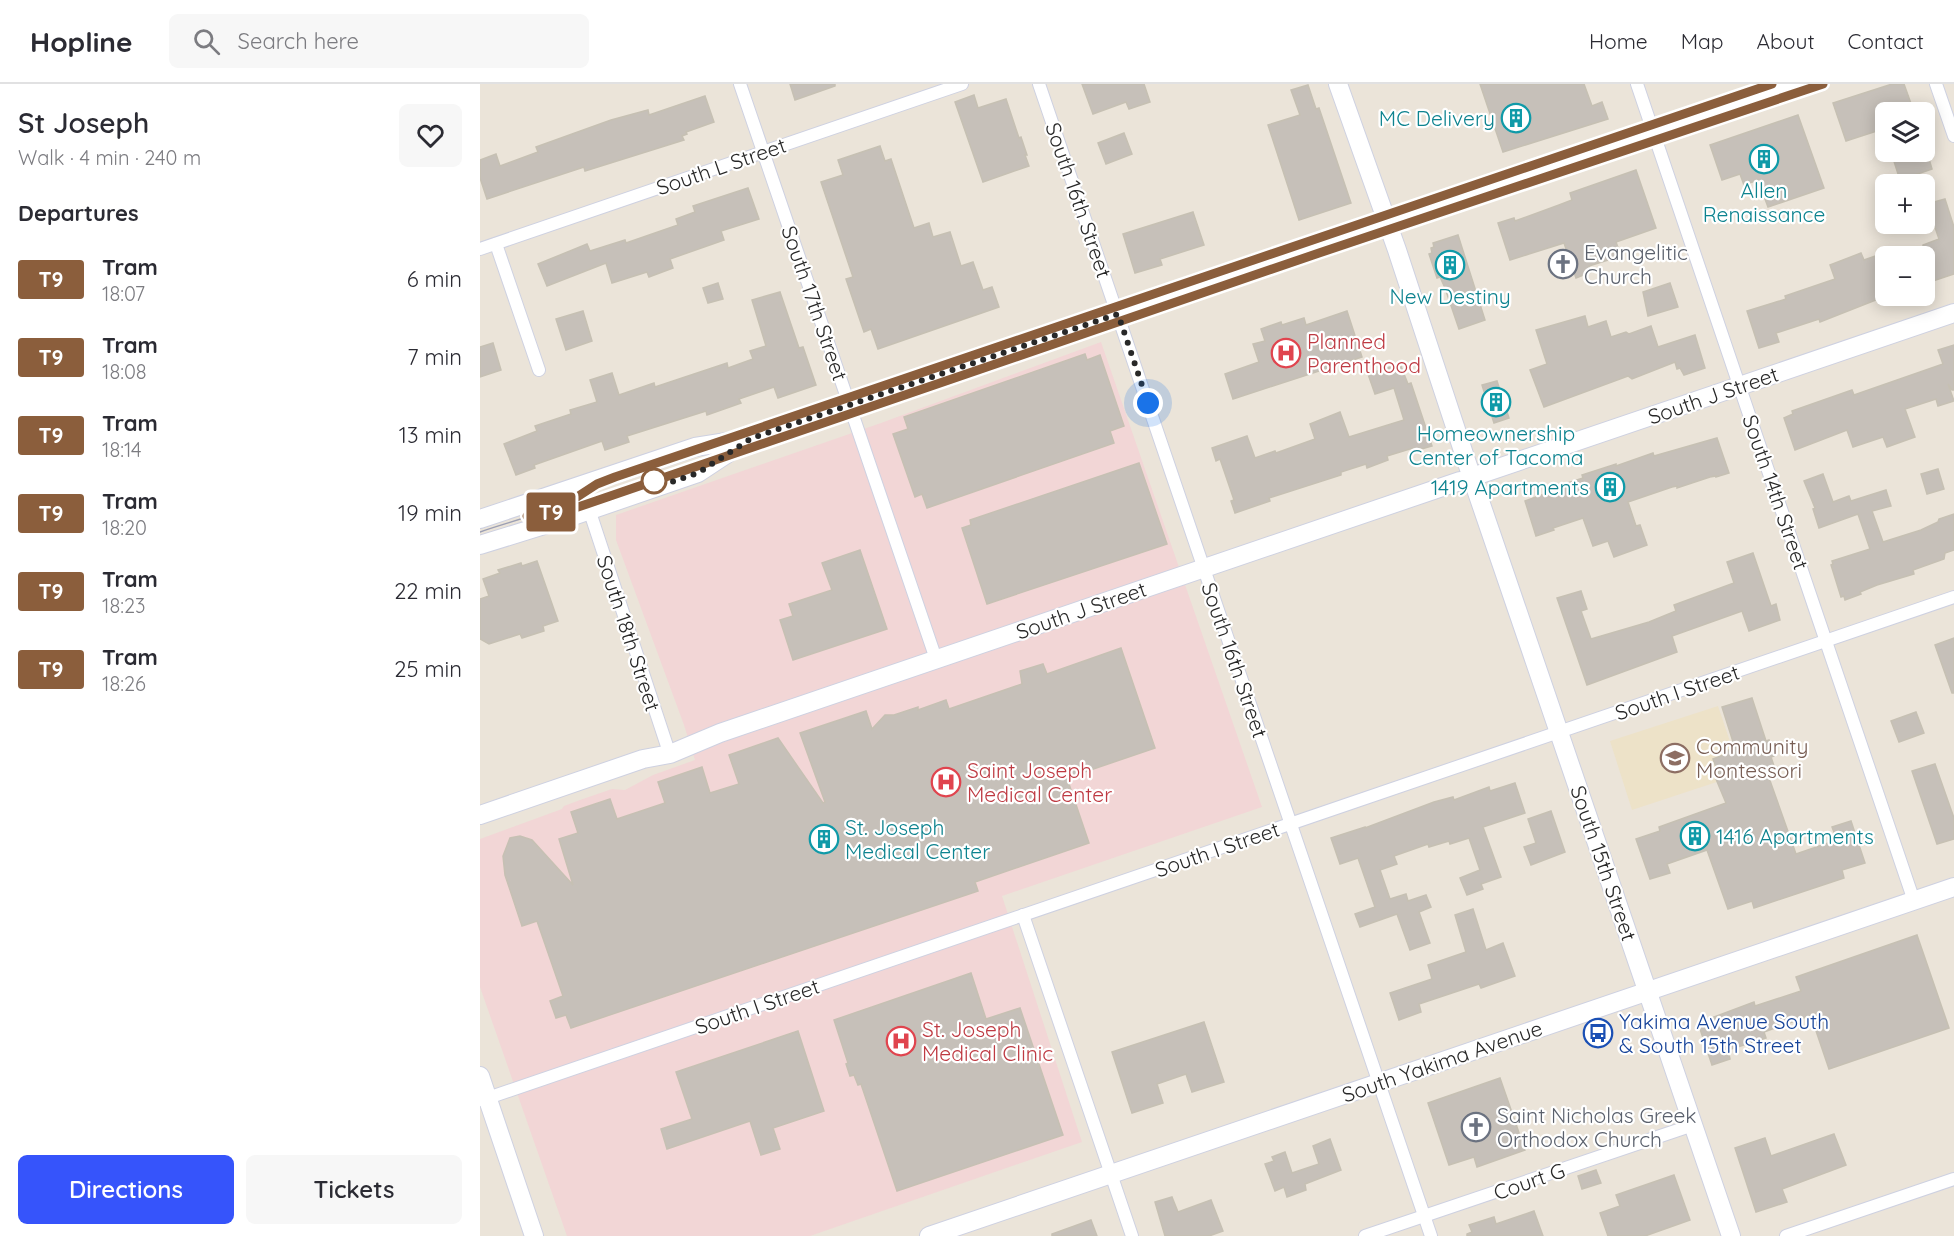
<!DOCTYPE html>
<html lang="en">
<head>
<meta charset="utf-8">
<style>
  body { margin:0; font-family:Quicksand,sans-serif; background:#f7f7f7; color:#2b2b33; height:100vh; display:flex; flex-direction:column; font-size:22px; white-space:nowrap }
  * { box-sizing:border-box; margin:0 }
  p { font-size:20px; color:#7c7c81 }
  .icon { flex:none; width:33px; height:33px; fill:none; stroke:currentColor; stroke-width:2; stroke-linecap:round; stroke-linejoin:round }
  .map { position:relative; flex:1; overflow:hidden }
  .details { display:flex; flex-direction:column; background:#fff; width:480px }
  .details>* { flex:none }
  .badge { padding:0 12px; border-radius:4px; font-size:21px; line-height:39px }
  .fabs { position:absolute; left:1395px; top:18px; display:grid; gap:12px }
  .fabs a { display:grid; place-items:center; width:60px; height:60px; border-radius:9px; background:#fff; box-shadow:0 3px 15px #0003; font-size:30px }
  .you { position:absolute; width:30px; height:30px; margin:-15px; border:4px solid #fff; border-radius:50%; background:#1a73e8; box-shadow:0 0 0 9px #1a73e833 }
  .map>.badge { position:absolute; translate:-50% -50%; box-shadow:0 0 0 3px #fff }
  h2 { padding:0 18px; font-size:22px; line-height:54px }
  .round { display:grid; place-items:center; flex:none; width:63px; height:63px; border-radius:9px; background:#f7f7f7 }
  .head { display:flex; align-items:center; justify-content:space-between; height:102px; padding:0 18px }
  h1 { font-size:28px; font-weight:600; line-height:45px }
  .button { display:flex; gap:12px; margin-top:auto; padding:12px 18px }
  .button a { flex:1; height:69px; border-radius:9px; background:#3654fb; color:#fff; font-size:24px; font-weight:600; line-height:69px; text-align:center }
  .button a+a { background:#f7f7f7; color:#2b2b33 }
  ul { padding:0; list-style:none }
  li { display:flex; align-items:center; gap:18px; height:78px; padding:0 18px }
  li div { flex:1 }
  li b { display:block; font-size:22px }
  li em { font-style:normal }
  li .badge { min-width:66px; font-weight:700; text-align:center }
  header { display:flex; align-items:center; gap:36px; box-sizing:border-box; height:84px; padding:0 30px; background:#fff; border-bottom:2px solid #e1e1e2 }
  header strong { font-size:28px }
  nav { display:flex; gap:33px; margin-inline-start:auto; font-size:21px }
  .search { width:420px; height:54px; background:#f7f7f7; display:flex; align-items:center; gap:15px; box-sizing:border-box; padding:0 21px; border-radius:9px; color:#7c7c81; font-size:22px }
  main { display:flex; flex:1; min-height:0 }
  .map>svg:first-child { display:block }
</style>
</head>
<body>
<header>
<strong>Hopline</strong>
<div class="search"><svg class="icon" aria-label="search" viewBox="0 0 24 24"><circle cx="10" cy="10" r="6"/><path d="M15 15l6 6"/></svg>Search here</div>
<nav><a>Home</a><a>Map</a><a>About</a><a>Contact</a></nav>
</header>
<main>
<section class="details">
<div class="head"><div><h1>St Joseph</h1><p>Walk · 4 min · 240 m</p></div><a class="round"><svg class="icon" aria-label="heart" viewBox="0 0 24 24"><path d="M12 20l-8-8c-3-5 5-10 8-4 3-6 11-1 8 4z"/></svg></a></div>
<h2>Departures</h2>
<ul>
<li><span class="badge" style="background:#8b5e3c;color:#fff">T9</span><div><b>Tram</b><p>18:07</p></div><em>6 min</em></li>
<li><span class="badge" style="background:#8b5e3c;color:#fff">T9</span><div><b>Tram</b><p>18:08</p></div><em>7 min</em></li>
<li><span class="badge" style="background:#8b5e3c;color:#fff">T9</span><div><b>Tram</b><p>18:14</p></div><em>13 min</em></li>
<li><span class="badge" style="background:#8b5e3c;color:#fff">T9</span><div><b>Tram</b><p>18:20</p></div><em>19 min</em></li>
<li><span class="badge" style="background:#8b5e3c;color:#fff">T9</span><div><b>Tram</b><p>18:23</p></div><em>22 min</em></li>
<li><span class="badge" style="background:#8b5e3c;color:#fff">T9</span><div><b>Tram</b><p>18:26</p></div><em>25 min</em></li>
</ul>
<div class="button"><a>Directions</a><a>Tickets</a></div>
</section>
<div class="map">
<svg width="1474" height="1152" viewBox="0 0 1474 1152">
  <rect width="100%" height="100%" fill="#ebe4d9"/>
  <path fill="#ede2c8" d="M1238 622 1261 690 1152 726 1130 657Z"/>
  <path fill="#f2d6d6" d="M621 258 782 723 522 812 602 1058 330 1152H87L0 903V755L82 725 84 722 100 716 132 705 145 706 173 691 215 676 204 641 136 456V431L401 339Z"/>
  <g fill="#c6c0b9" stroke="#c6c0b3" stroke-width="1.5">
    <path d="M310 0H355V2L315 16Z"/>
    <path d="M602 0H664L670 18 649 25 646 18 613 30Z"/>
    <path d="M1000 0H1104L1112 22 1122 18 1128 35 1023 68Z"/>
    <path d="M1412 0H1424L1434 28H1400V46L1366 57 1353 19Z"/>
    <path d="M828 1 836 25 839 24 871 119 819 136 788 41 820 31 811 6Z"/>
    <path d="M494 11 498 24 526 15 539 54 541 53 547 71H545L549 82 503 98 475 18Z"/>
    <path d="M225 12 234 38 206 48 207 50 202 52 204 56 105 87 104 83 7 115 0 94V76L16 70 20 82 58 68 56 63 131 36 168 26 169 31Z"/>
    <path d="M1318 31 1344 104 1288 123 1278 96 1264 101 1260 90 1242 96 1230 61Z"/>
    <path d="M644 49 652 70 626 80 618 59Z"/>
    <path d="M400 62 405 77 411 75 434 144 449 139 453 153 470 148 481 182 493 178 503 206 512 203 519 223 398 265 391 245 384 248 366 195 373 193 341 98 363 91 358 76Z"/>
    <path d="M1411 68H1447L1452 85 1420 96Z"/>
    <path d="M1156 86 1176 144 1136 158 1141 172 1109 182 1111 188 1096 194 1084 159 1030 176 1018 139 1034 134 1035 137 1079 121 1092 116 1090 109Z"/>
    <path d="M268 104 279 135 241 147 244 156 190 175 193 184 169 193 167 188 132 199 126 179 67 202 58 180 107 160 110 167 145 156 146 159 198 141 196 135 215 128 213 122Z"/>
    <path d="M1465 115 1474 143V190L1444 200 1443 161 1459 155 1447 120Z"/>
    <path d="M713 128 724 161 680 175 682 181 655 189 643 150Z"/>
    <path d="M978 151 1005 236 979 245 965 204 960 193 957 194 949 170 952 169 951 164 954 163 953 159Z"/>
    <path d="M1381 169 1384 176 1401 170 1402 173 1406 171V212L1340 238 1339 235 1296 249 1299 258 1279 264 1267 227 1306 215 1305 212 1355 195 1350 181Z"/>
    <path d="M238 199 243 215 228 219 223 204Z"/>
    <path d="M1190 199 1198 223 1168 232 1163 208Z"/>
    <path d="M300 208 319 264 323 263 336 301 298 314 294 303 259 315 261 319 227 331 226 327 147 352 149 358 125 366 122 357 54 381 55 384 36 391 24 360 57 347 55 342 91 330 90 326 117 318 110 296 132 289 139 311 174 299 175 303 247 279 248 284 273 275 270 267 286 262 272 216Z"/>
    <path d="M103 227 112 257 86 266 76 235Z"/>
    <path d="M867 227 882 273 753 315 745 290 779 278 773 260 785 257 781 245 801 238 802 241 824 234 826 241Z"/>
    <path d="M1105 232 1108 243 1126 237 1131 253 1146 248 1149 250 1171 242 1178 263 1215 251 1225 284 1204 291 1200 284 1197 285 1195 278 1152 295 1148 292 1064 323 1050 286 1067 280 1056 246Z"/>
    <path d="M13 259 21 286 0 293V263Z"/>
    <path d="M1474 261V306H1472L1468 300 1474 317 1458 322 1456 315 1425 325 1435 353 1407 363 1403 353 1373 363 1367 346 1315 366 1304 334 1313 330 1312 327 1372 306 1374 311 1463 280 1458 266Z"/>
    <path d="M605 270 607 276 620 271 644 342 630 347 634 359 447 424 442 410 435 413 413 350 428 345 424 333Z"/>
    <path d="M920 280 928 300 931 299 952 362 934 367 933 364 907 372 908 376 887 384 886 380 861 388V391L789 414 790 417 755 429 751 417 754 416 740 375 736 377 732 364 767 352 775 374 795 367 796 369 835 355 830 340 860 328 869 353 924 336 914 304 895 310 888 290Z"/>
    <path d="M1017 297 1029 334 1014 339 1002 301Z"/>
    <path d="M1237 354 1249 389 1236 393V392L1230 393 1197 404V402L1192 403 1148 418 1156 442 1160 441 1167 461 1134 473 1128 457 1113 462 1103 434 1073 444 1074 446 1056 452 1045 417 1067 409 1066 406 1103 394 1102 391 1136 380V382L1173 369 1174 372Z"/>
    <path d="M659 379 687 460 507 520 482 444 491 441 490 436Z"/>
    <path d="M1458 385 1464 405 1447 410 1441 390Z"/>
    <path d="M1343 390 1353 418 1369 412 1371 417 1406 406 1411 422 1392 427 1403 458 1441 446 1458 438 1459 435 1474 430V466L1465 469 1464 475 1433 486 1434 490 1397 501 1380 508 1381 510 1365 516 1364 512 1361 513 1351 481 1353 480 1352 477 1390 465 1378 430 1339 444 1333 425 1335 424 1324 397Z"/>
    <path d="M380 466 407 545 313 576 300 536 313 532 309 520 352 506 342 479Z"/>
    <path d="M1273 469 1291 522 1296 520 1300 536 1269 547 1262 527 1192 552 1197 568 1107 601 1077 514 1101 507 1107 525 1101 527 1111 555 1169 538 1196 527 1194 521 1254 499 1247 478Z"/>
    <path d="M57 477 78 537 63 542 64 547 42 554 40 550 9 560 0 555V515L9 512 3 495 20 489 18 486 41 479 42 482Z"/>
    <path d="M1474 554V609H1472L1455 561Z"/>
    <path d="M641 564 675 664 587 694 609 759 495 798 498 807 91 944 86 931 76 934 70 917 83 912 57 837 42 842 25 791 23 772 30 754 40 752 52 756 93 801 79 755 98 749 91 728 130 715 137 735 185 719 178 698 222 683 230 709 259 700 249 671 298 654 343 719 345 718 320 649 386 627 392 645 405 631H414L438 623V626L466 616 469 625 542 600 540 587 563 580 567 590Z"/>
    <path d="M1272 614 1286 657 1289 656 1294 672 1291 673 1296 688 1288 691 1316 770 1357 756 1352 743 1371 737 1385 779 1362 786 1364 794 1274 824 1272 817 1248 825 1227 766 1187 780 1190 789 1170 795 1156 755 1180 747 1179 743 1246 719 1236 695 1240 694 1233 675 1246 670V667L1255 664 1242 623Z"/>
    <path d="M1436 628 1444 649 1419 658 1411 637Z"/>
    <path d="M1455 680 1474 734V755L1457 760 1432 687Z"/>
    <path d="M1035 699 1045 729 1003 743 1021 793 1001 800 1003 805 987 811 980 794 1000 786 989 754 970 760 969 757 949 763 948 760 914 772 917 780 900 786 910 815 926 810 928 817 946 811 951 823 939 828 950 859 930 866 917 830 880 843 875 830 895 823 878 774 860 780 851 754 885 743V744L954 718 973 713 974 716 1009 703 1010 707Z"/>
    <path d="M1071 727 1085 768 1051 781 1044 763 1056 759 1048 735Z"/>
    <path d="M993 825 1006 866 1023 859 1035 892 1001 904 999 900 939 920 941 928 919 936 910 909 952 895 948 881 986 868 975 831Z"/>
    <path d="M1437 851 1469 944 1349 985 1332 935 1330 936 1329 932 1284 948 1286 954 1248 966 1250 975 1232 981 1218 939 1274 918 1275 922 1321 907 1316 893Z"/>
    <path d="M491 889 506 935 540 924 583 1051 417 1107 381 1000 378 1001 374 991 370 992 366 980 368 979 354 936Z"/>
    <path d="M724 938 744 998 712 1008 706 990 677 1000 683 1019 652 1029 632 968Z"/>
    <path d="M318 947 344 1027 293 1044 300 1065 281 1071 270 1037 187 1065 181 1045 212 1035 196 988Z"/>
    <path d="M1020 994 1045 1066 997 1083 994 1073 969 1081 948 1019Z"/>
    <path d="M1354 1050 1366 1081 1302 1105 1307 1118 1276 1128 1255 1064 1285 1054 1291 1072Z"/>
    <path d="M850 1055 861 1086 825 1100 826 1106 807 1113 804 1103 795 1107 785 1080 794 1077 792 1073 805 1068 812 1089 839 1080 833 1062Z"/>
    <path d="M1116 1086 1121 1099 1102 1105 1098 1092Z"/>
    <path d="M1194 1091 1210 1136 1165 1152H1128L1120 1129 1140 1122 1136 1111Z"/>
    <path d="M692 1113 698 1128 731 1116 743 1147 729 1152H685L675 1118Z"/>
    <path d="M1054 1127 1063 1152H987V1150L992 1148 989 1141 1014 1133 1016 1140Z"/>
    <path d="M611 1136 617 1152H572V1150Z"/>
  </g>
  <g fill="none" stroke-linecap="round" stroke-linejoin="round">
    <g stroke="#ced1e1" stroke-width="14">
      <g id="street">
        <path d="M260 0 456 575"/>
        <path d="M559 0 951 1152"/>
        <path d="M1157 0 1434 817"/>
        <path d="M1456 0 1474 52"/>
        <path d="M16 160 59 286"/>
        <path d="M0 165 482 0"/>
        <path d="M101 401 187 662"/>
        <path d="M543 831 652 1152"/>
        <path d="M2 1016 1474 513"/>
        <path d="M885 1152 1213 1041"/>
        <path d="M1306 1152 1474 1095"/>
      </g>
    </g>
    <g stroke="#ced1e1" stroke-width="20">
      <g id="secondary">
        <path d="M858 0 917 166 987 379 1251 1152"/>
        <path d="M992 393 1474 229"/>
        <path d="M0 435 215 363 272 354 1314 0"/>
        <path d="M0 461 87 434 218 389 265 358"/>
        <path d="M0 731 163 675 190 670 240 649 980 397"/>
        <path d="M0 992 54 1152"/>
        <path d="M449 1152 1474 803"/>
      </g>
    </g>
    <use href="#street" stroke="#fff" stroke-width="12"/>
    <use href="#secondary" stroke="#fff" stroke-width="18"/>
    <g stroke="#9c9fb3" stroke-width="1.5">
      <path d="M78 427 107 420 839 169 1343 0"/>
      <path d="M0 448C25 439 52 433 76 422 96 413 114 401 135 393L1292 0"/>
    </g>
  </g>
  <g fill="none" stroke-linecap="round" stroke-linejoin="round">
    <g stroke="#fff" stroke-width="14">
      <path id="line" d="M1292 0 135 393 117 400 97 413 47 432 92 425 107 420 839 169 1343 0"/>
    </g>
    <use href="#line" stroke="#8b5e3c" stroke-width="9"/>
    <path stroke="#282828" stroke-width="6" stroke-dasharray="0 10.8" d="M174 397 180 402 218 389 272 354 638 230 668 319"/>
  </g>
  <defs>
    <g id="building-ring" transform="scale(1.5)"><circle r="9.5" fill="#fff" stroke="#0f9aa8" stroke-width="1.5"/><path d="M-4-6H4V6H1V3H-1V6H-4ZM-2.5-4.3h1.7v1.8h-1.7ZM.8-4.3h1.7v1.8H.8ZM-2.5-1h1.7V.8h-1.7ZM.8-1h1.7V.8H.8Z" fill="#0f9aa8"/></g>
    <g id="church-ring" transform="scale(1.5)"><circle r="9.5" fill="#fff" stroke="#6b7280" stroke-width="1.5"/><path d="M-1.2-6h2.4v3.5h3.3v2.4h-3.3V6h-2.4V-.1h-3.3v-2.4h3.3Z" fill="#6b7280"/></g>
    <g id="hospital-ring" transform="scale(1.5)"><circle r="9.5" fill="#fff" stroke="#e0444e" stroke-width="1.5"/><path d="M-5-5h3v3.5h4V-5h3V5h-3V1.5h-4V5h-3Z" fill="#e0444e"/></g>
    <g id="school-ring" transform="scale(1.5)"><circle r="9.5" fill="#fff" stroke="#8d6e63" stroke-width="1.5"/><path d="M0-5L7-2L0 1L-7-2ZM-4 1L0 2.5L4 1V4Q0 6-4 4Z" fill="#8d6e63"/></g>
    <g id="bus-ring" transform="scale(1.5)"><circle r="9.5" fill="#fff" stroke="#1a4fb4" stroke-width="1.5"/><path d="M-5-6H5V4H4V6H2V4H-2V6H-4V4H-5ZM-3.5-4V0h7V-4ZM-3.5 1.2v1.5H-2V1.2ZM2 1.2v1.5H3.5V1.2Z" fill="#1a4fb4"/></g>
  </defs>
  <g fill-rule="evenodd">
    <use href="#building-ring" x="1036" y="34"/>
    <use href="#building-ring" x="1284" y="75"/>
    <use href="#church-ring" x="1083" y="180"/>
    <use href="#building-ring" x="970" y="181"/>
    <use href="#hospital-ring" x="806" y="269"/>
    <use href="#building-ring" x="1016" y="318"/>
    <use href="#building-ring" x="1130" y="403"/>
    <use href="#school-ring" x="1195" y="674"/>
    <use href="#hospital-ring" x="466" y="698"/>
    <use href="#building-ring" x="1215" y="752"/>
    <use href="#building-ring" x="344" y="755"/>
    <use href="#bus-ring" x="1118" y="949"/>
    <use href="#hospital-ring" x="421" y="957"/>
    <use href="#church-ring" x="996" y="1043"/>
  </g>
  <circle fill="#fff" stroke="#8b5e3c" stroke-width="3" cx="174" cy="397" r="12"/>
  <g text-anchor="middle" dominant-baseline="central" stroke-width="4.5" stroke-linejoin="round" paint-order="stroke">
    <g font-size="21" fill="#0d838f" stroke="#fff">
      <text x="1015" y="34" text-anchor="end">MC Delivery</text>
      <text x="1284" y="106">Allen<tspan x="1284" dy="24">Renaissance</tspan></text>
      <text x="970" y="212">New Destiny</text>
      <text x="1016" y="349">Homeownership<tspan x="1016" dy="24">Center of Tacoma</tspan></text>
      <text x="1109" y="403" text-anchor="end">1419 Apartments</text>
      <text x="365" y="743" text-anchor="start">St. Joseph<tspan x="365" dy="24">Medical Center</tspan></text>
      <text x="1236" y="752" text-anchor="start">1416 Apartments</text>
    </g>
    <g font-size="21" fill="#282828" stroke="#fff">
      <text transform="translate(241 82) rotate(-19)">South L Street</text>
      <text transform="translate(599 116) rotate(71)">South 16th Street</text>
      <text transform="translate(335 219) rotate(71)">South 17th Street</text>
      <text transform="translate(1233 311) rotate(-19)">South J Street</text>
      <text transform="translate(1296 408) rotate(71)">South 14th Street</text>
      <text transform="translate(601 526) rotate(-19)">South J Street</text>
      <text transform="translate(149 549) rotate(72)">South 18th Street</text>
      <text transform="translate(755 576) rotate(71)">South 16th Street</text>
      <text transform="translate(1197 608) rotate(-19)">South I Street</text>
      <text transform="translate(737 765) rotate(-19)">South I Street</text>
      <text transform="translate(1124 779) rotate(71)">South 15th Street</text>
      <text transform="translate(277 922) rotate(-19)">South I Street</text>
      <text transform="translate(962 977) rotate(-19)">South Yakima Avenue</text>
      <text transform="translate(1049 1097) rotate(-19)">Court G</text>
    </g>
    <g font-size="21" fill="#5b616d" stroke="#fff" text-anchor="start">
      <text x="1104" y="168">Evangelitic<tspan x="1104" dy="24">Church</tspan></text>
      <text x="1017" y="1031">Saint Nicholas Greek<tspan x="1017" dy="24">Orthodox Church</tspan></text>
    </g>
    <g font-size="21" fill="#be3a42" stroke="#fff" text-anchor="start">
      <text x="827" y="257">Planned<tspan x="827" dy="24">Parenthood</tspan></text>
      <text x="487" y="686">Saint Joseph<tspan x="487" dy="24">Medical Center</tspan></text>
      <text x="442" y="945">St. Joseph<tspan x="442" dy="24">Medical Clinic</tspan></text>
    </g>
    <g font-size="21" fill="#785e54" stroke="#fff" text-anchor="start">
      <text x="1216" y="662">Community<tspan x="1216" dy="24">Montessori</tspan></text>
    </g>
    <g font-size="21" fill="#164399" stroke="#fff" text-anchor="start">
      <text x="1139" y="937">Yakima Avenue South<tspan x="1139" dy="24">&amp; South 15th Street</tspan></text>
    </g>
  </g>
</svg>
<div class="fabs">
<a><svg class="icon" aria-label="layers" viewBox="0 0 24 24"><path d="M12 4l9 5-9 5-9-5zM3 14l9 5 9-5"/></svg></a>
<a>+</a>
<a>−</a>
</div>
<div class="you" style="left:668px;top:319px"></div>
<b class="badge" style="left:71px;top:428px;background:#8b5e3c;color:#fff">T9</b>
</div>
</main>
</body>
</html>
